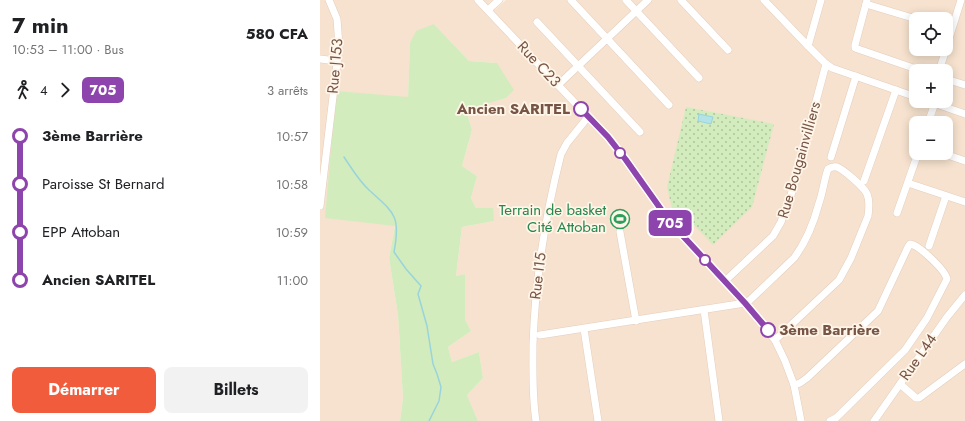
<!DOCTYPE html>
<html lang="fr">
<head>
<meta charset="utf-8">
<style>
  body { margin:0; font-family:Jost,sans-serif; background:#f2f2f2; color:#202124; height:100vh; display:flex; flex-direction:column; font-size:15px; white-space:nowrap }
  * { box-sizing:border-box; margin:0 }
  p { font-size:13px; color:#757577 }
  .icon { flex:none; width:22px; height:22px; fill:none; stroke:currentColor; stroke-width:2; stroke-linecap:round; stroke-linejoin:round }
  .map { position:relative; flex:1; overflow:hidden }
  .side { display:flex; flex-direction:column; background:#fff; width:320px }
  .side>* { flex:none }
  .badge { padding:0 8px; border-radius:6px; font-size:14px; line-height:26px }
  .buttons { position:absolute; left:589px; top:12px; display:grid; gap:8px }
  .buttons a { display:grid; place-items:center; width:44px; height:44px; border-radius:8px; background:#fff; box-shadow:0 2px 10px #0003; font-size:20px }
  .map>.badge { position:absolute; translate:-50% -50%; box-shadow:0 0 0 2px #fff }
  .legs { display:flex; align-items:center; gap:6px; height:44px; padding:0 12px; font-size:13px }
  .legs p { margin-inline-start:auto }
  .head { display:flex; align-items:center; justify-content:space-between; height:68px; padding:0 12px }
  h1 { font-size:22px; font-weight:700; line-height:30px }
  .action { display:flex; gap:8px; margin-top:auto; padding:8px 12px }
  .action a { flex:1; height:46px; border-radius:8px; background:#f15c3c; color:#fff; font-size:16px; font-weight:700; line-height:46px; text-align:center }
  .action a+a { background:#f2f2f2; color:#202124 }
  ul { padding:0 12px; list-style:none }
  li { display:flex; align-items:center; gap:14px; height:48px; font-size:15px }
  li i { display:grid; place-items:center; width:6px; height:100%; margin:0 5px; background:currentColor }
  li i::after { content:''; width:10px; height:10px; margin:-5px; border:3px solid; border-radius:50%; background:#fff }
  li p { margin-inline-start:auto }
  li:first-child i { background:linear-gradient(#0000 50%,currentColor 0) }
  li:last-child i { background:linear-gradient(currentColor 50%,#0000 0) }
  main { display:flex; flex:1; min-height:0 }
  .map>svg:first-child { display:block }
</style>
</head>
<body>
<main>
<section class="side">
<div class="head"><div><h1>7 min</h1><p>10:53 – 11:00 · Bus</p></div><b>580 CFA</b></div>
<div class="legs"><svg class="icon" aria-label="walk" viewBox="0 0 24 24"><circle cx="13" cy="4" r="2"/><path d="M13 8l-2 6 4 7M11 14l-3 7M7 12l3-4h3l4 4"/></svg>4<svg class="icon" aria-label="forward" viewBox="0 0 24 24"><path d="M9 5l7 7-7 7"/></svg><b class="badge" style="background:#8e44ad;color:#fff">705</b><p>3 arrêts</p></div>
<ul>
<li><i style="color:#8e44ad"></i><b>3ème Barrière</b><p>10:57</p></li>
<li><i style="color:#8e44ad"></i><span>Paroisse St Bernard</span><p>10:58</p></li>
<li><i style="color:#8e44ad"></i><span>EPP Attoban</span><p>10:59</p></li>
<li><i style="color:#8e44ad"></i><b>Ancien SARITEL</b><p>11:00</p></li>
</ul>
<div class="action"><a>Démarrer</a><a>Billets</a></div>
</section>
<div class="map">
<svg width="645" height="421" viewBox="0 0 645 421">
  <defs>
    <pattern id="garden-dots" width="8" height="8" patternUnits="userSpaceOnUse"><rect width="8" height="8" fill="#d3ecbe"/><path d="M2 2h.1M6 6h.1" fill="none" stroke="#b0c29c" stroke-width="1.8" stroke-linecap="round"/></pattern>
  </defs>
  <rect width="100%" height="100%" fill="#fef1e0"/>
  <path fill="#f6e2ce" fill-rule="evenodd" d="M0 0H173L169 3 165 13 176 9 186 0H645V421H158L147 395 163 378 159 352 132 362 128 347 151 331 145 319V274L136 276 142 227 174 221 156 208 151 198 157 176 142 166 152 130 146 110 186 98 177 63 149 61 114 24 90 43 88 97 5 217 75 225 69 258 78 315 83 398 80 421H0ZM596 19H626V49H596ZM596 71H626V101H596ZM596 123H626V153H596Z"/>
  <path fill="#d3ecbe" d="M114 24 149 61 177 63 194 90 186 98 146 110 152 130 142 166 157 176 151 198 156 208H173L174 221 142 227 136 276 145 274V319L151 331 128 347 132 362 159 352 163 378 147 395 158 421H80L83 398 78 315 69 258 75 226 5 218 16 91 88 97 90 43 96 31Z"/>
  <path fill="url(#garden-dots)" d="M366 107 454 124 432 207 393 245 373 224 365 222 352 208 347 187Z"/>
  <path fill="#b3e3e8" stroke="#99d4db" d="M379 114 393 117 391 124 378 121Z"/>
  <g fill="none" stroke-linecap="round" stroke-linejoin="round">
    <path stroke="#99d4db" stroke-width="1.5" d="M24 157C32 169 39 181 49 190 74 213 81 215 74 252L86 269 101 286 98 294 107 326 113 364 117 374 121 387 119 401 109 421"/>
    <g stroke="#e4cebe" stroke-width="8">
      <g id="minor">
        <path d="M158 0 287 137 306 160 350 222 425 303 455 340 465 361 474 385 481 421"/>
        <path d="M251 0 349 105"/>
        <path d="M306 0 379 78"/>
        <path d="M361 0 408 50"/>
        <path d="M444 0 488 46 506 64 512 68 596 97"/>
        <path d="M547 0 535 45V48L602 71"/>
        <path d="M546 4 596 19"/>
        <path d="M168 10 179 0"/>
        <path d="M217 22 320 132"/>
        <path d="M488 46 501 0"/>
        <path d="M626 48 641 0"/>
        <path d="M0 59 17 61"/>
        <path d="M619 71 626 49"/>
        <path d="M626 79 645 85"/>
        <path d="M238 85 328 0"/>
        <path d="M608 101 645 114"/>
        <path d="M608 123 615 103"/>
        <path d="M622 153 645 161"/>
        <path d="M511 157 536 76"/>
        <path d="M544 181 576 90"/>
        <path d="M588 183 645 202"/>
        <path d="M0 206 19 46 17 19 9 0"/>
        <path d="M577 213 598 153"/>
        <path d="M300 232 316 321"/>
        <path d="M609 246 626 196"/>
        <path d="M405 281 453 236 461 222 471 195 506 64"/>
        <path d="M384 310 399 421"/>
        <path d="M264 329 278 421"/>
        <path d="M220 335 425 303 430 300 474 258C486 242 494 222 499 203 503 192 504 180 508 169 511 167 513 166 517 167 524 170 544 187 547 194 550 201 549 209 548 216L531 258 519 280 455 340"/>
        <path d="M580 384 596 398H599L645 364"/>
        <path d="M474 385 480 383 487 378 558 311 588 247 590 244C599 245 625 270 627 279L607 318 585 350 516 418 510 421"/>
        <path d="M216 421C212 396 213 370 213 345 215 280 225 217 241 154L247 143 268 117"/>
        <path d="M554 421 627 317 645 295"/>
      </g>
    </g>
    <use href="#minor" stroke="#fff" stroke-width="7"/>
  </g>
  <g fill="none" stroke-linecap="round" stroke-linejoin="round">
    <g stroke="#fff" stroke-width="9">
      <path id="line-1" d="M261 109 288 137 306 160 350 222 425 303 448 330"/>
    </g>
    <use href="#line-1" stroke="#8e44ad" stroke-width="6"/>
  </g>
  <defs>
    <g id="stadium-ring" transform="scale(1)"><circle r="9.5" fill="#fff5e8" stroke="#2e9e5b" stroke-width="1.5"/><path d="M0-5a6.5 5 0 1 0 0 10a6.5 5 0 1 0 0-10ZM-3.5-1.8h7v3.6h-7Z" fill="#2e9e5b"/></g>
  </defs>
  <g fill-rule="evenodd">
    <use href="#stadium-ring" x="300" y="219"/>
  </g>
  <g fill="#fff" stroke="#8e44ad" stroke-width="2">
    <circle cx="261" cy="109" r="7"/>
    <circle cx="300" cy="153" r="5"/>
    <circle cx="385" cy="260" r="5"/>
    <circle cx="448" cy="330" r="7"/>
  </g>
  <g text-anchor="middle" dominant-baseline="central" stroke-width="3.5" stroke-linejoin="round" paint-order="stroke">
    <g font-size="15" fill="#765546" stroke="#fff5e8">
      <text transform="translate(219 64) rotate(47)">Rue C23</text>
      <text transform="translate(15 66) rotate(-85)">Rue J153</text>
      <text transform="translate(479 160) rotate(-74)">Rue Bougainvilliers</text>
      <text transform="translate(218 276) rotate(-83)">Rue I15</text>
      <text transform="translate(598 357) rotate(-55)">Rue L44</text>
    </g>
    <g font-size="15" font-weight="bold" fill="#765546" stroke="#fff5e8" text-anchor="end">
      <text x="250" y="109">Ancien SARITEL</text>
      <text x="459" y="330" text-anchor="start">3ème Barrière</text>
    </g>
    <g font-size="15" fill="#27864d" stroke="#fff5e8" text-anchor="end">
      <text x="286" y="210">Terrain de basket<tspan x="286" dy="17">Cité Attoban</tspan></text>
    </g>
  </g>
</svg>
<div class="buttons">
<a><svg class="icon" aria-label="locate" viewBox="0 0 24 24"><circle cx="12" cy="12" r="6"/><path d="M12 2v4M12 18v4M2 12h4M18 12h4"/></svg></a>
<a>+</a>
<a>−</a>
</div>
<b class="badge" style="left:350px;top:223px;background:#8e44ad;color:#fff">705</b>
</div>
</main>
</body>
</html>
